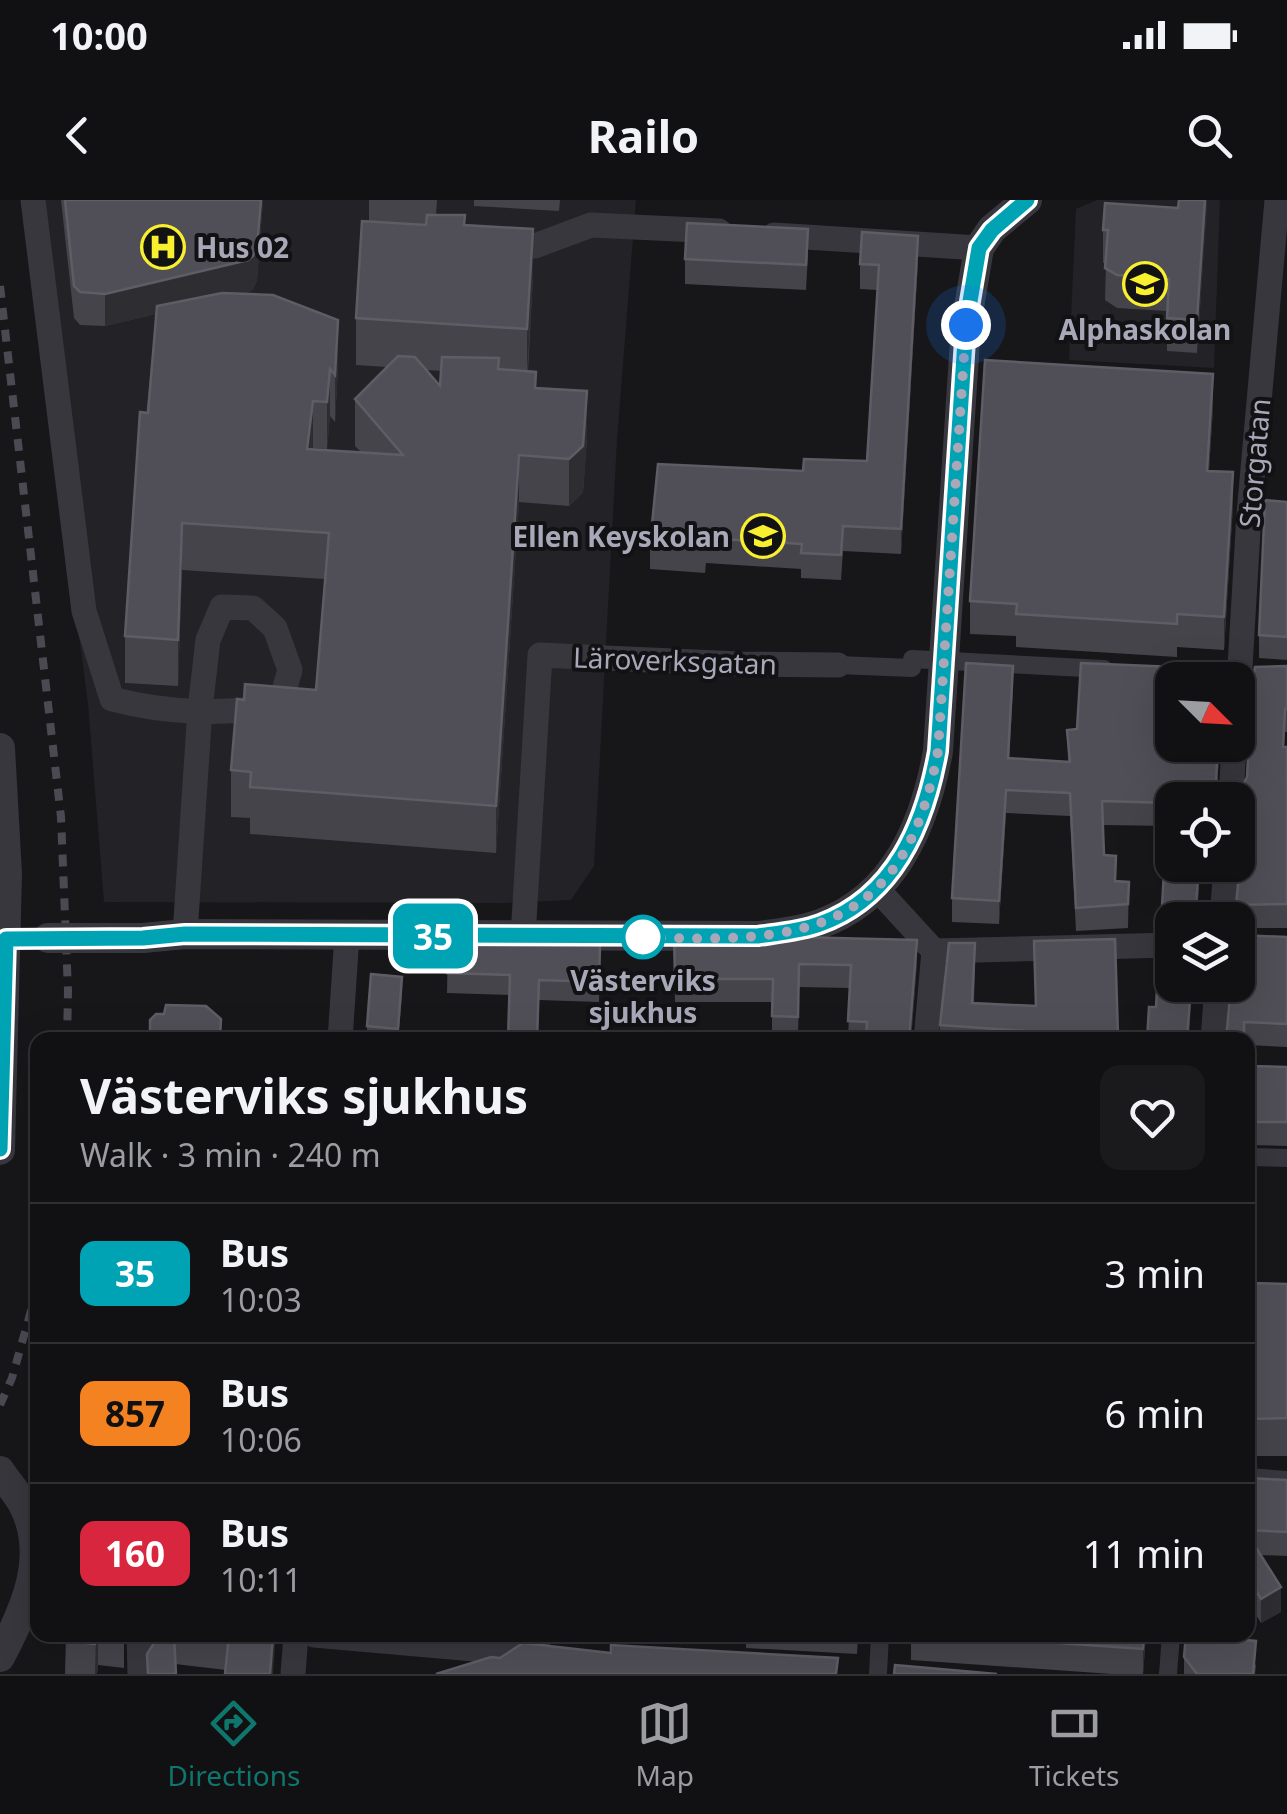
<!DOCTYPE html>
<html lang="en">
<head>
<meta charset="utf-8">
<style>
  body { margin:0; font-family:"Noto Sans",sans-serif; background:#1a191c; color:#f1f3f6; height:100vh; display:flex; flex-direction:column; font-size:38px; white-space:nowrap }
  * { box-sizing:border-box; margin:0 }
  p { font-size:32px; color:#9c9da0 }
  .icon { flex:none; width:55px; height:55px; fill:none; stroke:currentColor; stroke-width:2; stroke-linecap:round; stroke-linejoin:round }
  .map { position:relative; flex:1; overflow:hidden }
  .sheet { position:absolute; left:30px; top:832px; width:1225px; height:610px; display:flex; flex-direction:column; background:#111013; border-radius:20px; box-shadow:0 10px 40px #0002,0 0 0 2px #303033 }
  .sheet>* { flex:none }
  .badge { padding:0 20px; border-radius:15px; font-size:35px; line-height:65px }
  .needle { width:65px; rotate:114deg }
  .tools { position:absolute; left:1155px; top:462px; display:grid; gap:20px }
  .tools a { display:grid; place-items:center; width:100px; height:100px; border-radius:20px; background:#111013; box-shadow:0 10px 40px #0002,0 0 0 2px #303033; font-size:50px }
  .you { position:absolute; width:50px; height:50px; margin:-25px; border:8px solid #fff; border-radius:50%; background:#1a73e8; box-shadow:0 0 0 15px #1a73e833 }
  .map>.badge { position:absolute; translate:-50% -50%; box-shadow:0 0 0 5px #fff }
  .round { display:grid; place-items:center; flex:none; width:105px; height:105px; border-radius:20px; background:#1a191c }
  .summary { display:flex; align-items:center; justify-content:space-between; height:170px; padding:0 50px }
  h1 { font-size:48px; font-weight:700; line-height:75px }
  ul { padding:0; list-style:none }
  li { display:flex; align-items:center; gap:30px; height:140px; padding:0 50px; border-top:2px solid #303033 }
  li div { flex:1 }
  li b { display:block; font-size:38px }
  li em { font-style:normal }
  li .badge { min-width:110px; font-weight:700; text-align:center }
  .status { display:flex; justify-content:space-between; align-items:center; height:70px; padding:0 50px; background:#111013; direction:ltr }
  .status svg { height:28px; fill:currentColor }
  header { display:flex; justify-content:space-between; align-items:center; height:130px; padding:0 50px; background:#111013; font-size:45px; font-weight:700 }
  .dock { display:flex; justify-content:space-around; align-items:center; height:140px; border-top:2px solid #303033; background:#111013; font-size:28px; color:#9c9da0 }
  .dock a { display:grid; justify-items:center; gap:5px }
  .dock .active { color:#0f766e }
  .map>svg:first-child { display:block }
</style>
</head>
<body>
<div class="status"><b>10:00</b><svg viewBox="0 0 49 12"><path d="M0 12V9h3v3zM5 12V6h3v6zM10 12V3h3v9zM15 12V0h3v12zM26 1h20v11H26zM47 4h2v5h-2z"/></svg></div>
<header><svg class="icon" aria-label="back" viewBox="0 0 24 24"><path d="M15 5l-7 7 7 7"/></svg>Railo<svg class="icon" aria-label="search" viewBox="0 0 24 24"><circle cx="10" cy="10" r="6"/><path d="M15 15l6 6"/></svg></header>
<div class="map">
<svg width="1287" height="1474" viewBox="0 0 1287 1474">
  <rect width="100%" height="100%" fill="#171619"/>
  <g fill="#232226">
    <path d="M22 0H636L617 240 594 666 571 700 505 703 104 702 88 504Z"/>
    <path d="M1097 0H1220L1214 168 1069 160 1076 9Z"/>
  </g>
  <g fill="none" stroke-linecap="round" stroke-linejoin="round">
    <g stroke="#38373e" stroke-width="18">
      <path d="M912 459 1104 469"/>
      <path d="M838 465 912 468"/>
      <path d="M1248 957 1287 958"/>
      <path d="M1248 1277 1287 1280"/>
      <path d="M878 1474 880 1435"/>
      <path d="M1168 1474 1171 1435"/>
    </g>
    <g stroke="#38373e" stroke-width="25">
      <path d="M33 0 84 411 112 499C165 513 227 516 280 504L290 470 275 428 253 408 222 407 208 440 200 509 185 734"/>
      <path d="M774 35 979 48"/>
      <path d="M503 46H535L591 25 719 31"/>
      <path d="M1238 501 1249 314 1277 0"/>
      <path d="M1231 600 1234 545"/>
      <path d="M878 690 934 751 926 840"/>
      <path d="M1222 720 1226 665"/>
      <path d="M523 737 540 455 739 464 838 465"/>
      <path d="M934 751 1172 745"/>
      <path d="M340 840 347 735"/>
      <path d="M1213 840 1217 785"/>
      <path d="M139 1435 140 1474"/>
      <path d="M314 1435 543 1455"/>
      <path d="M293 1474 296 1435"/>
    </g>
    <g stroke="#38373e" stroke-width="30">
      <path d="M0 548 7 674 0 950"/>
      <path d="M143 738 185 734 759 736C779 733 801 731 820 724 895 697 925 624 938 551L966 125 979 48 992 29 1027 0"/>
      <path d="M0 1271C7 1282 17 1293 23 1304 50 1356 25 1410 0 1457"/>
    </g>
    <g stroke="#4b4a53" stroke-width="8" stroke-dasharray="12 10" stroke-linecap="butt">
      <path d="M0 86 61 617 68 791 67 840"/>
      <path d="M0 1205 12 1178 38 1086"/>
    </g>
    <path stroke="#38373e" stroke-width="30" d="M48 738H143"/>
  </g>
  <g fill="#45444b" fill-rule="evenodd">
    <path d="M61 0H263L257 80 253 89 245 94 338 167 335 222 330 216 327 249 313 248 312 249 361 252 355 246V199L387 167 356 165V118L369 22V0H437L436 15 465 25 533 76 528 171 536 188 587 238 583 292 569 306 519 302 496 653 250 634V618L231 617V570L244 500 316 490 325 379 182 370 178 486 125 483V436L156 114 105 126 80 125 74 118ZM426 170 442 171 440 186Z"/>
    <path d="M474 0H560L559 11 474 6Z"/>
    <path d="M1207 0 1197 153 1167 151V111L1117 108 1105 100 1106 63H1103V30Z"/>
    <path d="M808 54 806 90 685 84V59Z"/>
    <path d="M918 61 901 354 843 351 841 380 801 378V369L706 363 705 373 650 369V344L803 271 867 261 877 90 860 89V64Z"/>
    <path d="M1213 207 1209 271 1233 305 1224 450 1177 447V457L1016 447V436L970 434V401Z"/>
    <path d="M1287 302V460L1259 458V435Z"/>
    <path d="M1287 466V532H1285L1284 547H1287V728H1238L1236 705 1240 661 1238 654V626L1247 577 1249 542 1248 537 1238 530V492H1244Z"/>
    <path d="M1013 489 1009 558 1068 562 1067 530 1172 545H1220L1216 600H1172V665H1200L1197 720H1172V730L1162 729 1167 626 1103 625 1104 655 1116 681 1129 682 1128 728 1076 731 1070 616 1006 613 999 724 952 722V698Z"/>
    <path d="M674 734 917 763 911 840H848L850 788 799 787 798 840 772 839V802H675Z"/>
    <path d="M1287 737V847L1248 845V840H1226Z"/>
    <path d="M1115 739 1118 840H940V825L975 766 974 803 1036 806Z"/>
    <path d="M448 742 600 745 599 802 539 800 538 840H508L510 795 447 793Z"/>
    <path d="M402 794 398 840H367V826Z"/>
    <path d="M1248 866 1287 867V946L1248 945Z"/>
    <path d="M1248 1083 1287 1084V1256H1248Z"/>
    <path d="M1248 1278 1287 1280V1356L1260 1355 1281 1412 1261 1423 1248 1402Z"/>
    <path d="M66 1435H124V1468L98 1465 97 1474H65Z"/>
    <path d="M154 1435H275V1446L226 1470 175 1464 155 1442Z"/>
    <path d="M640 1435H858L857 1454 746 1448V1442L640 1439Z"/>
    <path d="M911 1435H1146L1143 1474H1112L911 1460Z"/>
    <path d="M1224 1435V1438L1256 1465 1255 1474H1184V1457Z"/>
  </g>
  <g fill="#2e2d32">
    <path d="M261 0H263L257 80 253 89 248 93 105 126V94Z"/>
    <path d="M1205 0H1207V8L1197 153V120Z"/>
    <path d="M533 29V76L527 176V129Z"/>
    <path d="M918 36V61L901 354V329Z"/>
    <path d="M338 120V167L335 222V175Z"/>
    <path d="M330 169V216L327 249V202Z"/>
    <path d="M1213 174V207L1207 303V271Z"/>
    <path d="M587 191V238L583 292 569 306V259Z"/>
    <path d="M313 201V248L307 296V249Z"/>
    <path d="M519 255V302L496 653V606Z"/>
    <path d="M1233 272V305L1224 450V417Z"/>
    <path d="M182 323V370L178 486V440Z"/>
    <path d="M1013 466V489L1008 581V558Z"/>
    <path d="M1218 545H1220L1216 600V581Z"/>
    <path d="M1006 590V613L999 724V701Z"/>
    <path d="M1199 665H1200L1197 720H1195Z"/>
    <path d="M917 740V763L911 840H909Z"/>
    <path d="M402 777V794L398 840V829Z"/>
    <path d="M1191 785H1192L1189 840H1187Z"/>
    <path d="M1281 1387V1412L1261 1423V1399Z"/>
    <path d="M96 1435H98V1465L97 1474H95Z"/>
    <path d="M273 1435H275V1446L273 1474H270Z"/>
    <path d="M1144 1435H1146L1143 1474V1449Z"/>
  </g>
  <g fill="#504f57" stroke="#5e5d66" stroke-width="2.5">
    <path d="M65 0H261L257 47 253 56 248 60 105 94 80 92 74 86Z"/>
    <path d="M1179 0H1205L1197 120 1167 118 1169 79 1117 75 1105 68 1108 30H1103L1105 3 1178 8Z"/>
    <path d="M427 15H465L464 25 533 29 527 129 356 118 362 21 426 25Z"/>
    <path d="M687 23 808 29 806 65 685 59Z"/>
    <path d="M862 32 918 36 901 329 843 326 841 355 801 353 802 344 706 338 705 348 650 344 658 264 803 271 804 259 867 261 879 65 860 64Z"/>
    <path d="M222 93 273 95 338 120 335 175 330 169 327 202 313 201 307 249 403 255 355 199 398 156 415 157 440 186 442 157 499 158 498 169 536 172 535 188 587 191 583 246 569 259 519 255 496 606 250 587 251 572 231 570 237 499 244 500 245 484 316 490 329 333 182 323 178 440 125 436 140 212 148 213 157 106Z"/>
    <path d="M985 160 1213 174 1207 271 1233 272 1224 417 1177 414V424L1016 414 1017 404 970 401Z"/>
    <path d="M1265 300 1287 302V437L1259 435Z"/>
    <path d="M966 463 1013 466 1008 558 1070 562 1067 530 1077 529 1081 463 1222 469 1223 480H1172V545H1218L1216 581H1204L1203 600H1172V665H1199L1195 720H1187L1181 708 1162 706 1168 603 1102 601 1104 655 1116 656 1115 681 1129 682 1128 704 1076 708 1070 593 1006 590 999 701 952 698Z"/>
    <path d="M1287 466V509H1285L1283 547H1287V704L1236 705 1242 643 1238 631 1240 590 1247 577 1250 522 1248 513 1238 507V492H1244L1252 486 1255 467Z"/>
    <path d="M674 734 917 740 909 840H866L867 822 848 821 851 765 799 764 798 817 772 816 773 779H675Z"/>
    <path d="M1238 735 1287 737V824L1244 822V840H1226L1231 785H1238Z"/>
    <path d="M1172 737V785H1191L1187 840H1147L1149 807H1156L1160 738Z"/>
    <path d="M1115 739 1118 836 1072 834V840H1054V833L940 825 949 743H975L972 803 1036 806 1034 741Z"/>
    <path d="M448 742 600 745 599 782 539 780 537 840 508 839 510 775 447 773Z"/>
    <path d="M371 774 402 777 398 829 367 826Z"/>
    <path d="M166 805 206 806 221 819 220 840H150V820L156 814H164Z"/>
    <path d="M1248 866 1287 867V922H1248Z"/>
    <path d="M1248 1083 1287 1084V1218L1248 1219Z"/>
    <path d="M1248 1278 1287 1280V1332L1248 1330Z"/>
    <path d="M1248 1335 1281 1387 1261 1399 1248 1378Z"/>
    <path d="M66 1435H96L95 1444 65 1441Z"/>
    <path d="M156 1435H174L176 1474H148L147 1454 156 1440Z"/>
    <path d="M225 1435H273L270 1474H225L229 1435Z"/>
    <path d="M947 1435H1144L1143 1449Z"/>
    <path d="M1186 1435H1222V1438L1256 1441 1253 1474H1197L1184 1457Z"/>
    <path d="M523 1443 611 1453V1445L838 1458 836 1474H436L491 1457 500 1458Z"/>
    <path d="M895 1465 997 1474H894Z"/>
  </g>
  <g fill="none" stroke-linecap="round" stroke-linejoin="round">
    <g stroke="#fff" stroke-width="22">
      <path id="line" d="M0 949 6 739 143 738 185 734 758 736C779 733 801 731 820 724 895 697 925 624 938 551L966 125 979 48 992 30 1027 0"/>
    </g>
    <use href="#line" stroke="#00a3b4" stroke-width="15"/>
    <path stroke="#a8a8b9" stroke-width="10" stroke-dasharray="0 18" d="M643 737C805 744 905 733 938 551L966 125"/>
  </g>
  <defs>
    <g id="hospital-ring" transform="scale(2.25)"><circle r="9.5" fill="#121114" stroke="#f8ef2f" stroke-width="1.5"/><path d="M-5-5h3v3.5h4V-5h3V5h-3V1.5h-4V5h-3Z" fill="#f8ef2f"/></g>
    <g id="school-ring" transform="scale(2.25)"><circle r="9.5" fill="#121114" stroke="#f8ef2f" stroke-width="1.5"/><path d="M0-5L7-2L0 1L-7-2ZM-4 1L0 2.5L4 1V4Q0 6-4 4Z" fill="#f8ef2f"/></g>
  </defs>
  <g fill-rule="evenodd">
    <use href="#hospital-ring" x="163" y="47"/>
    <use href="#school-ring" x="1145" y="84"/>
    <use href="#school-ring" x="763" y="336"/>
  </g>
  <circle fill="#fff" stroke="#00a3b4" stroke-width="5" cx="643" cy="737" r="20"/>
  <g text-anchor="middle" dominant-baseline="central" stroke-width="8" stroke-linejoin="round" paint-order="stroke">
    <g font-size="28" font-weight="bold" fill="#a8a8b9" stroke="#121114" text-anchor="start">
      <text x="196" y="47">Hus 02</text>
      <text x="1145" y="129" text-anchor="middle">Alphaskolan</text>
      <text x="730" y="336" text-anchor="end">Ellen Keyskolan</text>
    </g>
    <g font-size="28" fill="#a8a8b9" stroke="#121114">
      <text transform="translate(1254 263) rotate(-85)">Storgatan</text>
      <text transform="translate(675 460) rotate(2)">Läroverksgatan</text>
    </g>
    <g font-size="28" font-weight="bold" fill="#a8a8b9" stroke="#121114">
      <text x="643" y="780">Västerviks<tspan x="643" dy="32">sjukhus</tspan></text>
    </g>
  </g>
</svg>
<div class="tools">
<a><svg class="needle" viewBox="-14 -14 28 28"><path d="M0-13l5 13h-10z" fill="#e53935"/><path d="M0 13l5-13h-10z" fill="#9c9da0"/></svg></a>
<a><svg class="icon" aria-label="locate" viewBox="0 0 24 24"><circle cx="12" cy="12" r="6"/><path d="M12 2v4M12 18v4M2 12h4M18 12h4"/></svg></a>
<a><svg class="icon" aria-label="layers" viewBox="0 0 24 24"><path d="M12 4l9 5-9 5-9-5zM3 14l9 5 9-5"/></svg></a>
</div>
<div class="you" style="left:966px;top:125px"></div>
<b class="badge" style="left:433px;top:736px;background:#00a3b4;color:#fff">35</b>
<section class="sheet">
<div class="summary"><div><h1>Västerviks sjukhus</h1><p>Walk · 3 min · 240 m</p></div><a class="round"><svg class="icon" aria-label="heart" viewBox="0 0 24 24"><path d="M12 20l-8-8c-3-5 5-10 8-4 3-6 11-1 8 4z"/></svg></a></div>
<ul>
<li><span class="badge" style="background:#00a3b4;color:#fff">35</span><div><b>Bus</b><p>10:03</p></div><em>3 min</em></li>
<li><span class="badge" style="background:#f58220;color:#111">857</span><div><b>Bus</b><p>10:06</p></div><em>6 min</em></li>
<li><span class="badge" style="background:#d7263d;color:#fff">160</span><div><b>Bus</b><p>10:11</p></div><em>11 min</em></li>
</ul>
</section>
</div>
<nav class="dock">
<a class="active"><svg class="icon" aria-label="directions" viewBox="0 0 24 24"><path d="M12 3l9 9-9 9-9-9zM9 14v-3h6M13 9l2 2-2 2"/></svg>Directions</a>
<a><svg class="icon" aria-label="map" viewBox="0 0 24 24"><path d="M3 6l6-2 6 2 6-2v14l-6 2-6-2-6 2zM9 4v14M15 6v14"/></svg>Map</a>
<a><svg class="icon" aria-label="tickets" viewBox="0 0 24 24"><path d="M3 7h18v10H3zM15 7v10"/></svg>Tickets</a>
</nav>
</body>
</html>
